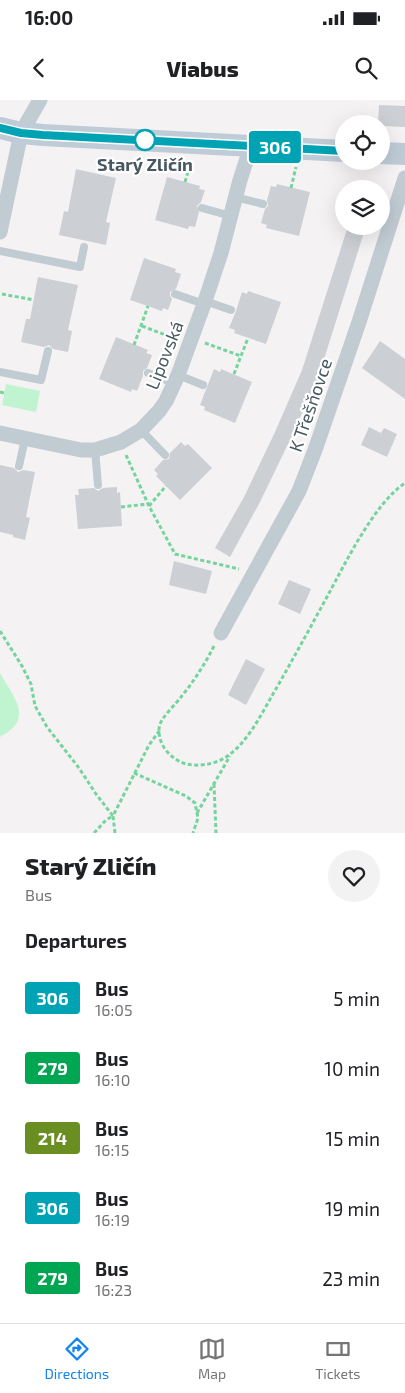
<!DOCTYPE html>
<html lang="en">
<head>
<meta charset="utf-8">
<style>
  body { margin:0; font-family:"Exo 2",sans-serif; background:#f2f2f2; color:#202124; height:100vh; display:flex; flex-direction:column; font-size:19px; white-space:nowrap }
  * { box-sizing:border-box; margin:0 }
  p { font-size:16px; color:#757577 }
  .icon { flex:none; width:28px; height:28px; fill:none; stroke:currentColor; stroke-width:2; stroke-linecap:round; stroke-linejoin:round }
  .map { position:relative; height:733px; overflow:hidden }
  .panel { display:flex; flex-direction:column; background:#fff; flex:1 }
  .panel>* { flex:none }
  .badge { padding:0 10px; border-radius:4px; font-size:18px; line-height:32px }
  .fabs { position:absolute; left:335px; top:15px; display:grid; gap:10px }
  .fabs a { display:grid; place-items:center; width:55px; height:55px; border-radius:50%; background:#fff; box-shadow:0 5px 20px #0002; font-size:25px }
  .map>.badge { position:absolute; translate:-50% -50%; box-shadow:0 0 0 2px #fff }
  h2 { padding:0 25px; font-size:19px; line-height:45px }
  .round { display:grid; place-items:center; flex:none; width:52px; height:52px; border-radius:26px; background:#f2f2f2 }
  .head { display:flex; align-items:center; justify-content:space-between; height:85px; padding:0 25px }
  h1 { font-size:24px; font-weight:800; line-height:38px }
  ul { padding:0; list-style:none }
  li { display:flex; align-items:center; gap:15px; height:70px; padding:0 25px }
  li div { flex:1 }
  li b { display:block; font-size:19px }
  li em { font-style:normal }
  li .badge { min-width:55px; font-weight:700; text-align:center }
  .status { display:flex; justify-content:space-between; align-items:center; height:35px; padding:0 25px; background:#fff; direction:ltr }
  .status svg { height:14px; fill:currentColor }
  header { display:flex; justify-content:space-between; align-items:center; height:65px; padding:0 25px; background:#fff; font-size:22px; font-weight:800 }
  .tab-bar { display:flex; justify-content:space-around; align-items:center; height:70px; border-top:1px solid #e0e0e0; background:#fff; font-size:14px; color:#757577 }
  .tab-bar a { display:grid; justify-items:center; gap:2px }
  .tab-bar .on { color:#0f85f2 }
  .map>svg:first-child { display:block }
</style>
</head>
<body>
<div class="status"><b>16:00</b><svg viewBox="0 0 49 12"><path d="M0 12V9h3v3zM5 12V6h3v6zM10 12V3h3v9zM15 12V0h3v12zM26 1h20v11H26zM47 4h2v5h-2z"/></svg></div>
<header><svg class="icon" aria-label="back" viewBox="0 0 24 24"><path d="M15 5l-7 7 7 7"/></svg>Viabus<svg class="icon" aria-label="search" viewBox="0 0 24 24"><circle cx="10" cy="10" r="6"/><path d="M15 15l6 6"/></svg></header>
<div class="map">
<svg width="405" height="733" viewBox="0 0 405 733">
  <rect width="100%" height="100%" fill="#f5f2f3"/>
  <g fill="#c0f3cf">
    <path d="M6 284 40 291 36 312 2 305Z"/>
    <path d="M0 573C14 598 35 619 0 637Z"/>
  </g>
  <g fill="#ccd0d5">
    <path d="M379 5 405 6V27L381 26V24H378Z"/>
    <path d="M76 69 116 78 106 122 110 123 106 145 59 135 64 111 68 112Z"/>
    <path d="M167 77 200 86 199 89 205 90 201 102 197 106 199 112 195 127 189 126 188 129 155 120Z"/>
    <path d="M277 84 310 92 299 136 266 128 267 125 261 123 265 109 268 106 267 100 271 86 276 87Z"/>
    <path d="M348 126H366L319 275 290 340 260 402 230 457 215 448 244 397 275 332 302 270Z"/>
    <path d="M144 158 176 169 175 172 181 174 176 189 170 192V196L172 199 168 210 163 208 162 211 130 200Z"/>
    <path d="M38 177 78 185 68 230 72 231 68 252 53 249 49 245 44 247 21 242 26 219H30Z"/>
    <path d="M248 191 281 202 266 244 234 233 235 230 229 228 236 211 242 192 247 194Z"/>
    <path d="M116 237 148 250 146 253 152 255 147 268 143 271V276L137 291 132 289 131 292 99 279Z"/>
    <path d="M380 241 405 259V299L362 268Z"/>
    <path d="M214 269 220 272 221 269 252 282 235 323 204 310 205 307 200 305Z"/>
    <path d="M369 327 381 333 384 328 397 334 387 357 361 345Z"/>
    <path d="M181 342 185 346 188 344 212 368 180 400 156 376 158 374 154 370 163 360 169 359 170 353Z"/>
    <path d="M0 365 14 368 18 372 23 370 35 372 26 417 30 418 25 440 13 437V435L0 432Z"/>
    <path d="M117 387V393L120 392 122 426 78 429 75 395H79L78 389 94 388 98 391 103 388Z"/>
    <path d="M174 461 212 471 206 494 169 485Z"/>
    <path d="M289 480 311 489 300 514 278 504Z"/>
    <path d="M246 559 265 569 246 605 228 595Z"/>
  </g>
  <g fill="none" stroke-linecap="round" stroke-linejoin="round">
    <g stroke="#75d49d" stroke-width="3" stroke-dasharray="4 2.5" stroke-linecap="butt">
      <path d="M185 82 191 62"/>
      <path d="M291 88 296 67"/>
      <path d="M2 194 34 200"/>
      <path d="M142 226 176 239"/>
      <path d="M205 243 241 256"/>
      <path d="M134 245 148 206"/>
      <path d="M234 274 248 238"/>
      <path d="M0 292 4 293"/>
      <path d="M126 355 149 406 175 454 239 469"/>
      <path d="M149 406 166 386"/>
      <path d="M121 407 148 404"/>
      <path d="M0 531 22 566 31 584 35 606 47 627 79 668 96 694 113 716 106 720 94 733"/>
      <path d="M214 546C205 564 194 581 181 597 176 604 163 616 160 624 155 641 169 659 186 664 200 667 217 664 229 655 248 641 261 615 273 594 292 561 310 528 328 495 346 462 374 404 405 383"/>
      <path d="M134 673 186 696 195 703 198 718 193 733"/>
      <path d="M214 684 216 733"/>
      <path d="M197 713 230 656"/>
      <path d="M115 733 113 716 149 645 160 630"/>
    </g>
    <g stroke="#c0cbd2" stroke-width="8">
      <path d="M235 97 263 104"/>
      <path d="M202 108 231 116"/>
      <path d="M0 151 80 167 84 147"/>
      <path d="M175 194 204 204"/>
      <path d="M205 201 231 210"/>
      <path d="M0 272 41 280 48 251"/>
      <path d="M148 273 174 283"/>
      <path d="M178 275 203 285"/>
      <path d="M141 330 165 355"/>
      <path d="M95 350 98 385"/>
      <path d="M19 366 25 339"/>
    </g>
    <g stroke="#c0cbd2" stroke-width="15">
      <path d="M0 132 21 33 40 0"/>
      <path d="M0 333 81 350H95L121 342 141 330 159 311 166 301 178 275 204 204 221 153 240 80 251 46"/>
      <path d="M221 533 299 391 315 350 359 222 405 78"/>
    </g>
    <g stroke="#bfccd7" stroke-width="22">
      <path d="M0 28 21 33 43 35 344 51"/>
      <path d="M381 53 405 54"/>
    </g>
  </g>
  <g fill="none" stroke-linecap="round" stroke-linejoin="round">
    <g stroke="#fff" stroke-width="11">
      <path id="line" d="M0 28 21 33 43 35 344 51"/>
    </g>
    <use href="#line" stroke="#00a3b4" stroke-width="8"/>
  </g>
  <circle fill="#fff" stroke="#00a3b4" stroke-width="2.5" cx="145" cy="40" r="10"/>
  <g text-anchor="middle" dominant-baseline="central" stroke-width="4.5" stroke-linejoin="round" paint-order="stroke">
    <g font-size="18" font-weight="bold" fill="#485861" stroke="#fff">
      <text x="145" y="64">Starý Zličín</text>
    </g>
    <g font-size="18" fill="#485861" stroke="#fff">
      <text transform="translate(164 255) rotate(-68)">Lipovská</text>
      <text transform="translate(310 305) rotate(-71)">K Třešňovce</text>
    </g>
  </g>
</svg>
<div class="fabs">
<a><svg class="icon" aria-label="locate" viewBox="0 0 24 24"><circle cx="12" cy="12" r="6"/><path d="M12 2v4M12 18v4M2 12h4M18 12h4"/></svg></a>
<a><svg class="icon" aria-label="layers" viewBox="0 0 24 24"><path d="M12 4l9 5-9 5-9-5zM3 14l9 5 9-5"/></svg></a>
</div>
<b class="badge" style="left:275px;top:47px;background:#00a3b4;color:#fff">306</b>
</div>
<section class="panel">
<div class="head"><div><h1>Starý Zličín</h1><p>Bus</p></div><a class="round"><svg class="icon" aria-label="heart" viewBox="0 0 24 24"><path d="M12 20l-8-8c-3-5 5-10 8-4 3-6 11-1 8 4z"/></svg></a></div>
<h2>Departures</h2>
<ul>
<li><span class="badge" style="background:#00a3b4;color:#fff">306</span><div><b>Bus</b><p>16:05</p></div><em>5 min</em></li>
<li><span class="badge" style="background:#00a651;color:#fff">279</span><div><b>Bus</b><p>16:10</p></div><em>10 min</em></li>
<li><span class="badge" style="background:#6b8e23;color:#fff">214</span><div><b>Bus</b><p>16:15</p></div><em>15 min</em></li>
<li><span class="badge" style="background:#00a3b4;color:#fff">306</span><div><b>Bus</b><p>16:19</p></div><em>19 min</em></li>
<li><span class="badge" style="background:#00a651;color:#fff">279</span><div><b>Bus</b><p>16:23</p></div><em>23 min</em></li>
</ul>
</section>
<nav class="tab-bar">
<a class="on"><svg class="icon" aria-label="directions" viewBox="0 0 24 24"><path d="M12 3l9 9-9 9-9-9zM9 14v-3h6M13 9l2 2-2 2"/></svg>Directions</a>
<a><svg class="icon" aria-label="map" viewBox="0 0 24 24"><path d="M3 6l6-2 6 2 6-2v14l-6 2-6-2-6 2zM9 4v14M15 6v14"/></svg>Map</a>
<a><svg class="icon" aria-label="tickets" viewBox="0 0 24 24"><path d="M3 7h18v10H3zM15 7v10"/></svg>Tickets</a>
</nav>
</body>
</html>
